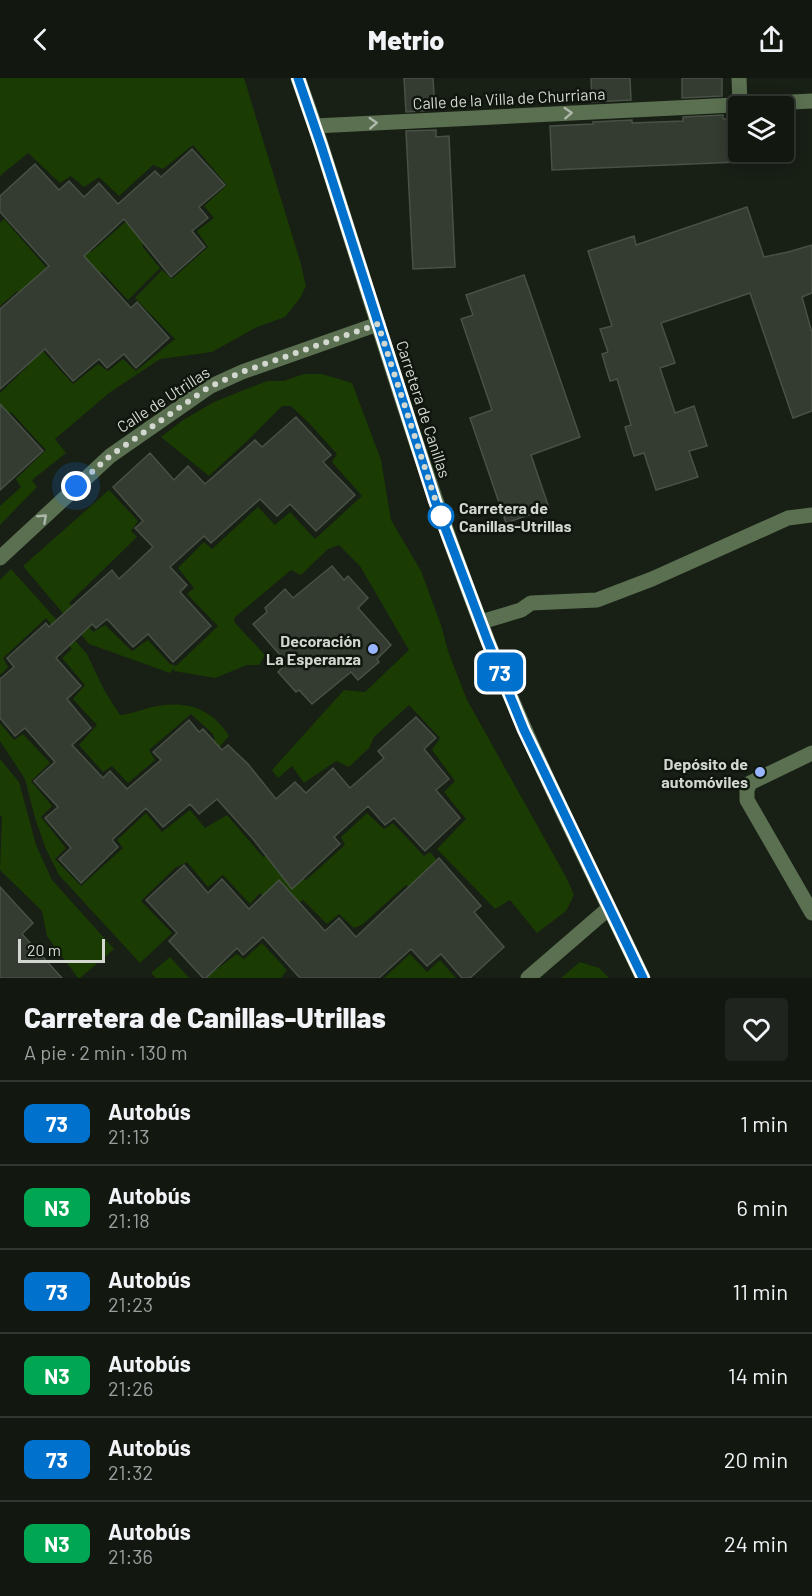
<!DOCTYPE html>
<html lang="es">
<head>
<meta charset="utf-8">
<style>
  body { margin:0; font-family:Barlow,sans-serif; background:#1f241e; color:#f1f3f6; height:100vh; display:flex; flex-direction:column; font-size:22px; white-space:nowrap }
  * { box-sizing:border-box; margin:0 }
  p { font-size:20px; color:#9c9f9f }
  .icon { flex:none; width:33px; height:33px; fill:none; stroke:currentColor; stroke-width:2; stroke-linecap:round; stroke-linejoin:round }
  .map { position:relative; height:900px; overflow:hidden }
  .sheet { display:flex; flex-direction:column; background:#121710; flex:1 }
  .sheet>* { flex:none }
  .badge { padding:0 12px; border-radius:9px; font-size:21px; line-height:39px }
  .tools { position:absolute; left:728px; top:18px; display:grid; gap:12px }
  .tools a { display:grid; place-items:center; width:66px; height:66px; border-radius:6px; background:#121710; box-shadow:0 3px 15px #0003,0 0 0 2px #313630; font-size:30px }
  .scale { position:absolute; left:18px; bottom:15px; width:87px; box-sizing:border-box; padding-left:6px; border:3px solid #d2d7d0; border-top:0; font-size:16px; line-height:21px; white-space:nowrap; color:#d2d7d0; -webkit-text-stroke:4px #0f160c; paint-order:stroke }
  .you { position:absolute; width:30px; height:30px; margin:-15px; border:4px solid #fff; border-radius:50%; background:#1a73e8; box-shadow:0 0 0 9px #1a73e833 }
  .map>.badge { position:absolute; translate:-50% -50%; box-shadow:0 0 0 3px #fff }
  .round { display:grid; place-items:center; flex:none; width:63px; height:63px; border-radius:6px; background:#1f241e }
  .headline { display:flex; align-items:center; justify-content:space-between; height:102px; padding:0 24px }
  h1 { font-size:28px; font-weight:800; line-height:45px }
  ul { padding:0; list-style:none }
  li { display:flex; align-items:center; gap:18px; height:84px; padding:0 24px; border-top:2px solid #313630 }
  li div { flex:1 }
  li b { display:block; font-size:22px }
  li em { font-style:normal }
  li .badge { min-width:66px; font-weight:700; text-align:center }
  header { display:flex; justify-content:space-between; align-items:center; height:78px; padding:0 24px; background:#121710; font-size:27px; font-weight:800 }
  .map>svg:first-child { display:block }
</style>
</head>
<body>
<header><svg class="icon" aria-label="back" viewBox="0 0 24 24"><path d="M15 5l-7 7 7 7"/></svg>Metrio<svg class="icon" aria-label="share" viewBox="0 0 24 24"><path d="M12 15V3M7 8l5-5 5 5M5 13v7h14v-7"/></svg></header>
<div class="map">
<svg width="812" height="900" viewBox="0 0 812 900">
  <rect width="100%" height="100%" fill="#181f15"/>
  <g fill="#1a3c03">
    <path d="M0 0H244L300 183 306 208 300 220 285 239 257 249 212 274 160 281 109 315 55 361 66 375 32 402 37 409 0 447V428L21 409 16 401 46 372 11 334 4 338 0 334V315L28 288 23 282 38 268 73 306 98 286 108 293 123 281 136 293 175 261 135 220 162 192 172 201 208 169 197 153 214 140 204 128 227 107 193 67 163 91 153 87 119 118 99 99 84 109 71 98 60 105 28 75 0 98Z"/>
    <path d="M4 141 52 196 85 168 91 174 129 141 148 160 142 168 160 190 128 222 102 194 60 231 51 250 17 213 0 228V145Z"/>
    <path d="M304 296H322L352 305 381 382 391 442 421 493 441 547 448 573 467 622 566 799 574 817 566 833 537 855 510 822 495 831 437 771 466 741 444 714 455 703 432 672 440 660 409 627 374 659 369 670 349 689 336 683 304 705 292 688 278 700 272 692 344 612 365 614 409 572 360 488 339 467 328 471 301 497 291 492 235 539 234 544 265 577 259 587H247L215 600 174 593V590L170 595 89 566 23 488 109 412 138 443 131 453 137 459 69 525 93 554 105 547 132 573 148 562 170 586 176 588 218 548 187 516 194 510 178 490 204 464 212 471 258 429 275 447 290 434 315 461 362 418 332 384 337 376 310 346 291 328H282L247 363 209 398 161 359 183 342 214 324 267 303H284Z"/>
    <path d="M11 491 87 576 104 612 120 637C131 636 141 632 152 629 184 622 211 629 229 658L213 676 209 671 215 662 213 656 191 636 149 672 155 682 128 705 112 688 103 694 79 667 97 647 73 621 85 607 62 580 72 571 46 540 3 580 8 589 0 597V502Z"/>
    <path d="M0 645 14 662 23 656 50 685 31 703 52 728 41 739 66 770 55 781 81 808 123 770 117 762 146 735 162 754 190 732 205 750 227 737 263 779 274 774 294 795 306 802 345 767 341 759 367 735 384 751 393 745 424 778 430 774 442 788 415 814 406 807 363 846 354 850 339 836 327 846 303 822 283 839 260 815 250 826 223 797 208 809 187 784 175 790 141 823 172 855 140 885 59 797 46 771 36 743 25 701 0 663Z"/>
    <path d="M0 681 19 704 36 767 52 802 114 871 80 900H78L47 858 42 833 0 792 2 739 0 737Z"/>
    <path d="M262 865 287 892 281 900H205L237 876 244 881Z"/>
    <path d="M410 876 427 894 440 882 456 900H384Z"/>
    <path d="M170 879 189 900H156L151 895Z"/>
    <path d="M580 884 599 890 609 900H561Z"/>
  </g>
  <g fill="#343b30" stroke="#485145" stroke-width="1.5">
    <path d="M404 0H433L435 32 406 34Z"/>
    <path d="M591 0H630L631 22 592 24Z"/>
    <path d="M682 0H722V18L682 20Z"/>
    <path d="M723 37V41H738V84L552 92 550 48 593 46V44L632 42V45L683 43V39Z"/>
    <path d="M436 52V59L449 58 455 189 413 191 406 53Z"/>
    <path d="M192 71 225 107 199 129 208 140 192 153 205 169 171 199 124 141 84 178 131 230 137 224 169 260 136 290 124 276 107 290 99 281 73 303 45 271 0 311V231L49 188 0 134V118L35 86 59 112 69 103 84 119 99 105 118 126 155 93 161 99Z"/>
    <path d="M747 129 764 179 788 174 812 167V215L802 219 812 255V333L793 340 750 215 661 245 675 285 660 290 675 335 694 328 707 368 689 373 698 399 656 412 644 375 634 378 625 349 631 347 617 301 610 303 602 276 608 274 600 251 612 248 588 173 634 158 636 167Z"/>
    <path d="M524 197 580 359 531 377 549 430 506 445 470 340 492 332 461 241 473 237 466 217Z"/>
    <path d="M0 326 43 373 0 412Z"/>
    <path d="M296 339 331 377 323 384 355 417 316 453 290 426 277 438 260 421 211 465 204 458 170 489 187 507 180 514 211 548 173 584 148 556 133 569 107 541 96 550 92 546 56 580 81 608 67 621 91 650 72 667 103 700 110 693 127 711 161 682 153 674 189 642 199 654 203 651 222 672 228 667 248 686 276 721 295 704 306 715 333 690 350 710 384 680 378 673 416 639 436 660 424 671 449 701 436 712 460 740 425 773 394 740 385 747 368 728 334 759 340 766 292 811 253 761 217 721 199 736 190 726 163 749 146 730 112 762 118 769 81 805 59 781 71 770 45 740 58 729 34 703 55 684 25 650 15 658 0 640V601L14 589 7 580 46 545 49 549 112 492 119 501 153 469 135 450 143 443 113 409 150 375 174 402 188 388 205 406 255 362 262 369Z"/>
    <path d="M332 488 344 502 348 498 368 520 358 530 391 567 377 581 379 584 358 602 351 594 312 626 299 612 296 614 278 594 287 585 253 546 267 534 265 530 285 511 293 520Z"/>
    <path d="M439 780 481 828 474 834 504 869 470 900H462L441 876 427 888 411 871 379 900H300L263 859 243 877 237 870 206 900H203L169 863 177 855 146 822 184 787 208 815 222 801 249 831 279 802 325 853 339 840 356 859Z"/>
    <path d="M0 809 33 845 22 856 62 900H0Z"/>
  </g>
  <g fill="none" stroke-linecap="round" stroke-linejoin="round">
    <g stroke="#5a7050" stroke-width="15">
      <path d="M298 0 315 48C371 221 422 397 489 566 534 680 590 789 643 900"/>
      <path d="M739 0 740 26"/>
      <path d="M315 48 812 23"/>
      <path d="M0 480 110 378 209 309 242 294 378 246"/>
      <path d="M481 544 521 532 531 525 597 522 652 501 788 440 812 437"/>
      <path d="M812 675 750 705 747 712V722L812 835"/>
      <path d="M528 900 609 830"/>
    </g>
  </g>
  <defs><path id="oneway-chevron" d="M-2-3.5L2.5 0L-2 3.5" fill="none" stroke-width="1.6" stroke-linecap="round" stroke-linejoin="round" transform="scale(1.5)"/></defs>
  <g stroke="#aeb8aa">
    <use href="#oneway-chevron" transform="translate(568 35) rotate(-3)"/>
    <use href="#oneway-chevron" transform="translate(373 45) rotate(-3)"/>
    <use href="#oneway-chevron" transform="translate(43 440) rotate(-43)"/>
  </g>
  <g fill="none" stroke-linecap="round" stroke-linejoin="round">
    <g stroke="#fff" stroke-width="14">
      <path id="line" d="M298 0 321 67 435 423 488 564 524 652 643 900"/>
    </g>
    <use href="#line" stroke="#0072ce" stroke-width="9"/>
    <path stroke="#d2d7d0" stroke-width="6" stroke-dasharray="0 10.8" d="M76 408 110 378 209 309 242 294 378 246 441 439V438"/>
  </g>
  <circle fill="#fff" stroke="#0072ce" stroke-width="3" cx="441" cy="438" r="12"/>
  <g fill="#99b5fd" stroke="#0f160c" stroke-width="2">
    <circle cx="373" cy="571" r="6"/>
    <circle cx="760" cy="694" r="6"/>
  </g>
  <g text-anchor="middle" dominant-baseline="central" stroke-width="5" stroke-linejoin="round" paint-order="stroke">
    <g font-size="16" fill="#d2d7d0" stroke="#0f160c">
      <text transform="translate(509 20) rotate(-3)">Calle de la Villa de Churriana</text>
      <text transform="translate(163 321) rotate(-33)">Calle de Utrillas</text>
      <text transform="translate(424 331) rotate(72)">Carretera de Canillas</text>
    </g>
    <g font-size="16" font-weight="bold" fill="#d2d7d0" stroke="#0f160c" text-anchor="start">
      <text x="459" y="429">Carretera de<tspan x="459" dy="18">Canillas-Utrillas</tspan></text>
    </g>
    <g font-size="16" font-weight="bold" fill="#d2d7d0" stroke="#0f160c" text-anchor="end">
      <text x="361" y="562">Decoración<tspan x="361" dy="18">La Esperanza</tspan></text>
      <text x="748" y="685">Depósito de<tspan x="748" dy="18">automóviles</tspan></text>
    </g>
  </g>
</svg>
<div class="tools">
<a><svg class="icon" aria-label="layers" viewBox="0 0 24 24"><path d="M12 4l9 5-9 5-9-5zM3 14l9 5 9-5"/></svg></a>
</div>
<div class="scale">20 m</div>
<div class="you" style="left:76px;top:408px"></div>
<b class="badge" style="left:500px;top:594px;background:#0072ce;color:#fff">73</b>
</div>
<section class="sheet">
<div class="headline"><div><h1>Carretera de Canillas-Utrillas</h1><p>A pie · 2 min · 130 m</p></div><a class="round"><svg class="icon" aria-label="heart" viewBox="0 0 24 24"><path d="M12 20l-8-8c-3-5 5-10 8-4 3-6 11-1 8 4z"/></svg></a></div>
<ul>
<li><span class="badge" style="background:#0072ce;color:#fff">73</span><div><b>Autobús</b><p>21:13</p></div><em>1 min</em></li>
<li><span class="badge" style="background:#00a651;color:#fff">N3</span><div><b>Autobús</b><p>21:18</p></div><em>6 min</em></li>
<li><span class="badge" style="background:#0072ce;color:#fff">73</span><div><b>Autobús</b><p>21:23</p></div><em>11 min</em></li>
<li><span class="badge" style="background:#00a651;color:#fff">N3</span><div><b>Autobús</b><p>21:26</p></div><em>14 min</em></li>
<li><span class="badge" style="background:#0072ce;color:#fff">73</span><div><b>Autobús</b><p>21:32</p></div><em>20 min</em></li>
<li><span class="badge" style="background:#00a651;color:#fff">N3</span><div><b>Autobús</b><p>21:36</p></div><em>24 min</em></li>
</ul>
</section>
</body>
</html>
